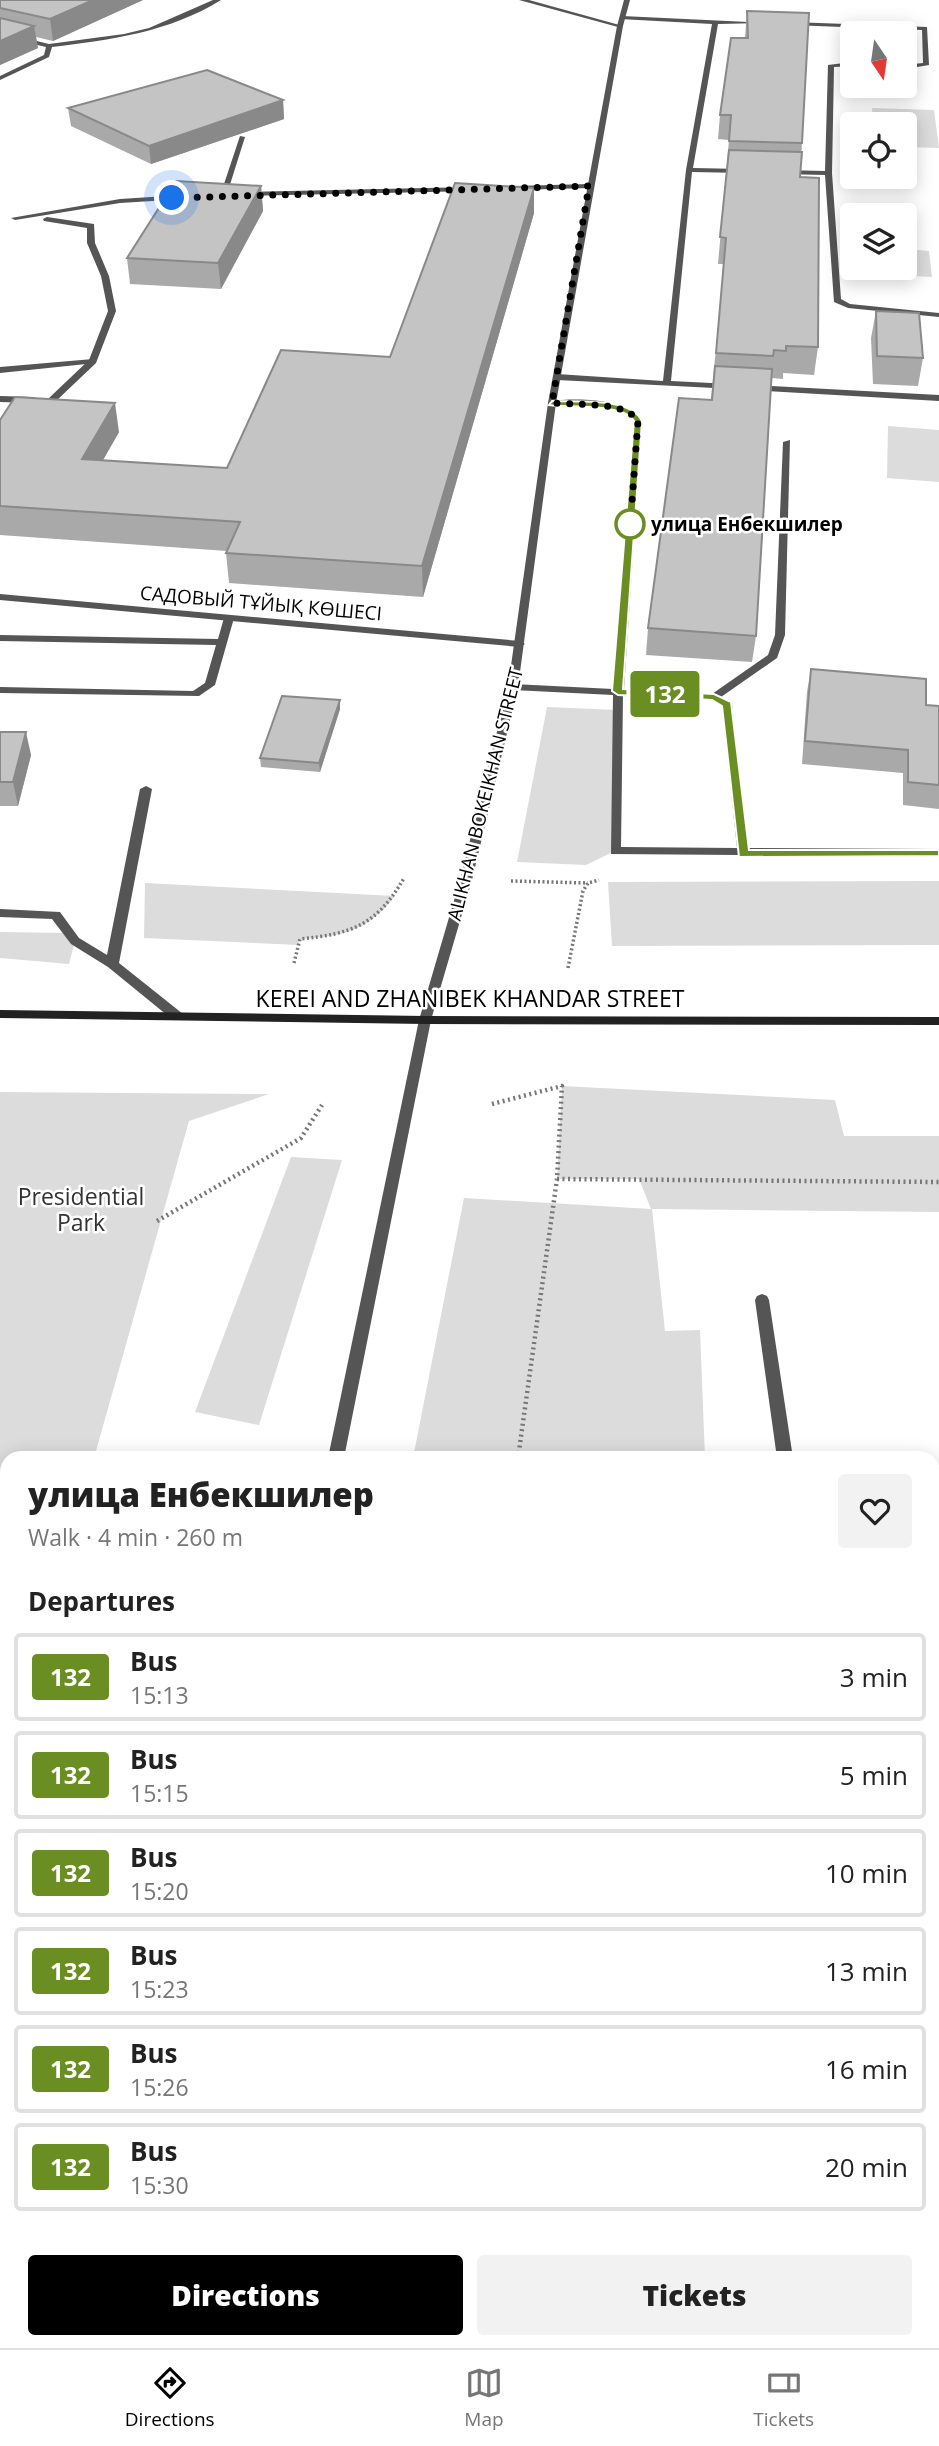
<!DOCTYPE html>
<html lang="en">
<head>
<meta charset="utf-8">
<style>
  body { margin:0; font-family:"Open Sans",sans-serif; background:#f2f2f2; color:#222; height:100vh; display:flex; flex-direction:column; font-size:26px; white-space:nowrap }
  * { box-sizing:border-box; margin:0 }
  p { font-size:23px; color:#767676 }
  .icon { flex:none; width:38px; height:38px; fill:none; stroke:currentColor; stroke-width:2; stroke-linecap:round; stroke-linejoin:round }
  .map { position:relative; flex:1; overflow:hidden }
  .details { position:absolute; left:0px; top:1451px; width:940px; height:898px; display:flex; flex-direction:column; background:#fff; border-radius:21px 21px 0 0; box-shadow:0 4px 18px #0003 }
  .details>* { flex:none }
  .badge { padding:0 14px; border-radius:5px; font-size:24px; line-height:46px }
  .needle { width:46px; rotate:167deg }
  .fabs { position:absolute; left:840px; top:21px; display:grid; gap:14px }
  .fabs a { display:grid; place-items:center; width:77px; height:77px; border-radius:7px; background:#fff; box-shadow:0 4px 18px #0003; font-size:35px }
  .you { position:absolute; width:35px; height:35px; margin:-18px; border:5px solid #fff; border-radius:50%; background:#1a73e8; box-shadow:0 0 0 10px #1a73e833 }
  .map>.badge { position:absolute; translate:-50% -50%; box-shadow:0 0 0 4px #fff }
  h2 { padding:0 28px; font-size:26px; line-height:63px }
  .round { display:grid; place-items:center; flex:none; width:74px; height:74px; border-radius:7px; background:#f2f2f2 }
  .headline { display:flex; align-items:center; justify-content:space-between; height:119px; padding:0 28px }
  h1 { font-size:33px; font-weight:800; line-height:52px }
  .primary-button { display:flex; gap:14px; margin-top:auto; padding:14px 28px }
  .primary-button a { flex:1; height:80px; border-radius:7px; background:#000; color:#fff; font-size:28px; font-weight:800; line-height:80px; text-align:center }
  .primary-button a+a { background:#f2f2f2; color:#222 }
  ul { padding:0; list-style:none }
  li { display:flex; align-items:center; gap:21px; height:88px; margin:0 14px 10px; padding:0 14px; border:4px solid #e0e0e0; border-radius:7px }
  li div { flex:1 }
  li b { display:block; font-size:26px }
  li em { font-style:normal }
  li .badge { min-width:77px; font-weight:700; text-align:center }
  .tab-bar { display:flex; justify-content:space-around; align-items:center; height:98px; border-top:2px solid #e0e0e0; background:#fff; font-size:19px; color:#767676 }
  .tab-bar a { display:grid; justify-items:center; gap:4px }
  .tab-bar .selected { color:#000 }
  .map>svg:first-child { display:block }
</style>
</head>
<body>
<div class="map">
<svg width="939" height="2348" viewBox="0 0 939 2348">
  <rect width="100%" height="100%" fill="#fff"/>
  <g fill="#dcdcdc">
    <path d="M872 108 934 110 939 148 905 147V124H873Z"/>
    <path d="M905 249 929 251 932 277 872 274V268H905Z"/>
    <path d="M888 426 939 430V482L887 478Z"/>
    <path d="M547 707 617 710 615 851 586 865 517 862Z"/>
    <path d="M939 881V945L612 946 608 882Z"/>
    <path d="M145 883 395 896C368 931 343 936 300 939L298 945 144 938Z"/>
    <path d="M0 932 70 933 75 941 69 964 0 958Z"/>
    <path d="M562 1086 835 1100 844 1136H939V1212L652 1209 665 1331 700 1330 705 1458H413L464 1198 651 1209 639 1179H557Z"/>
    <path d="M0 1092 269 1094 189 1121 94 1458H7V1619L0 1623Z"/>
    <path d="M291 1157 342 1160 259 1425 195 1412Z"/>
    <path d="M7 2088V2237L0 2236V2115Z"/>
  </g>
  <g fill="none" stroke-linecap="round" stroke-linejoin="round">
    <g stroke="#777" stroke-width="3.5" stroke-dasharray="2 2.5" stroke-linecap="butt">
      <path d="M511 881 588 883"/>
      <path d="M294 963 300 939C352 934 377 925 404 878"/>
      <path d="M568 968 583 891 588 883 599 880"/>
    </g>
    <g stroke="#777" stroke-width="4.5" stroke-dasharray="2 3.5" stroke-linecap="butt">
      <path d="M492 1104 562 1086 557 1179 518 1458"/>
      <path d="M557 1179 939 1182"/>
      <path d="M157 1221 301 1138 322 1105"/>
    </g>
    <path stroke="#777" stroke-width="6" stroke-dasharray="2.5 5" stroke-linecap="butt" d="M402 2342 403 2348"/>
    <g fill="#555" fill-rule="evenodd">
      <path d="M213 0H221C170 32 110 40 52 47L49 57 0 80V76L44 55 46 47 0 36V32L49 44 124 34 149 28Z"/>
      <path d="M622 16 768 23 718 24 693 168 743 169 746 171 743 173 692 172 671 381 731 384 735 387 734 389 557 380 553 377 557 374 663 381 686 170 712 24 620 19Z"/>
      <path d="M792 22 927 27 929 65 905 69V65L923 63 922 30 790 25Z"/>
      <path d="M852 62V66L834 67 832 173 841 299 850 304 939 313V317L848 308 834 302 825 175 781 174 777 172 781 170 825 171 828 65Z"/>
      <path d="M240 136 245 137 227 194 220 196Z"/>
      <path d="M93 359H96V363L0 373V367Z"/>
      <path d="M752 385 939 395V401L749 390 748 388Z"/>
      <path d="M0 396 34 397 38 400 34 403 0 402Z"/>
      <path d="M549 401C577 398 623 397 642 421L624 689 712 694 768 655 775 635 783 442 790 440 785 635 777 658 721 697 732 704 748 848 939 849V857L748 855 743 858 738 855 611 854 613 695 513 690 508 687 513 684 613 689 634 421C615 401 577 406 552 406L548 403ZM623 696 712 700 722 706 737 848 621 847Z"/>
      <path d="M229 615 234 618 215 685 199 696 0 693V687L193 691 205 683 216 645 0 641V635L218 639 224 618Z"/>
      <path d="M146 786 152 789 119 963 183 1014 184 1017 183 1020H173L108 967 71 944 52 919 0 917V909L60 912 79 938 107 955 140 789Z"/>
      <path d="M762 1294 767 1296 769 1300 793 1458H777L755 1300 757 1296Z"/>
      <rect x="933" y="2114" width="6" height="20"/>
      <path d="M0 2291 7 2292V2314L0 2313Z"/>
      <path d="M578 2342H607L605 2348H575Z"/>
    </g>
    <g fill="#555" fill-rule="evenodd">
      <path d="M519 0H529L623 26 618 27Z"/>
      <path d="M589 184 592 188 514 190 510 188 514 186Z"/>
      <path d="M472 187 475 191 244 196 240 194 244 192Z"/>
      <path d="M182 195 185 199 120 203 15 220 11 218 120 199Z"/>
      <path d="M47 217 94 224 95 243 109 276 116 311 96 363 55 402 38 411 35 410V406L49 398 89 360 108 311 101 276 87 243V228L44 221 43 219Z"/>
      <path d="M0 594 520 641 525 644 520 647 0 600Z"/>
      <rect x="933" y="2293" width="6" height="22"/>
    </g>
    <g fill="#555" fill-rule="evenodd">
      <path d="M624 0H630L623 26 556 403 518 687 472 880 431 1020 344 1458H328L419 1020 460 880 508 687 548 403 617 26Z"/>
      <path d="M146 2342H168L167 2348H145Z"/>
    </g>
    <path fill="#222" fill-rule="evenodd" d="M0 1010 425 1016 939 1017V1025L425 1024 0 1018Z"/>
  </g>
  <g fill="#a9a9a9">
    <path d="M0 0H143L53 41 36 37 38 48 0 65Z"/>
    <path d="M747 11 802 143 800 177 818 347 814 375 783 373V379L772 378 756 636 752 662 646 655 648 628 711 400 724 264H718L729 140 718 139 720 115 745 38Z"/>
    <path d="M283 100 284 119 151 164 71 126 68 108Z"/>
    <path d="M261 186 263 211 221 289 130 284 127 258Z"/>
    <path d="M534 188V213L423 597 229 583 226 553 227 551 0 535V420L119 432 103 460 227 468 390 357Z"/>
    <path d="M876 311 923 358 918 386 873 384 871 338Z"/>
    <path d="M811 669 926 705 939 706V809L903 805V773L802 764 807 692Z"/>
    <path d="M340 700V709L320 772 261 767 260 758Z"/>
    <path d="M0 732 31 755 18 806H0Z"/>
    <path d="M939 1483V1568L933 1537V1500Z"/>
  </g>
  <g fill="#898989">
    <path d="M93 0H143L53 41 50 19Z"/>
    <path d="M34 26 38 48 0 65V41Z"/>
    <path d="M283 100 284 119 151 164 149 146Z"/>
    <path d="M261 186 263 211 221 289 218 263Z"/>
    <path d="M534 188V213L423 597 422 566Z"/>
    <path d="M115 403 119 432 87 488 82 459Z"/>
    <path d="M340 700V709L320 772 319 763Z"/>
    <path d="M26 732 31 755 18 806 13 782Z"/>
  </g>
  <g fill="#c4c4c4" stroke="#898989" stroke-width="2">
    <path d="M0 0H93L50 19 0 8Z"/>
    <path d="M747 11 809 13 802 143 729 141 731 115H720L731 38H748Z"/>
    <path d="M0 18 34 26 0 41Z"/>
    <path d="M207 70 283 100 149 146 68 108Z"/>
    <path d="M729 150 802 152 800 177 819 178 818 347 786 346V351L774 350 773 356 716 353 726 238 720 237Z"/>
    <path d="M176 181 261 186 218 263 127 258Z"/>
    <path d="M455 183 534 188 422 566 226 553 240 522 0 506V420L15 397 115 403 82 459 227 468 281 350 390 357Z"/>
    <path d="M876 311 919 313 923 358 877 356Z"/>
    <path d="M715 366 772 369 756 636 648 628 679 398 712 400Z"/>
    <path d="M811 669 926 679V705L939 706V785L908 782V750L805 741Z"/>
    <path d="M282 696 340 700 319 763 260 758Z"/>
    <path d="M0 732H26L13 782H0Z"/>
  </g>
  <path fill="#6b8e23" stroke="#fff" stroke-width="2" d="M552 401C577 402 630 397 642 421L623 689 714 694 731 702 749 850H939V856L739 857 722 706 712 700 618 695 612 691 634 421C624 403 569 408 549 405Z"/>
  <g fill="none" stroke-linecap="round" stroke-linejoin="round">
    <path stroke="#000" stroke-width="7" stroke-dasharray="0 12.6" d="M172 198 589 186 552 403C574 405 627 401 638 421L630 529V524"/>
  </g>
  <circle fill="#fff" stroke="#6b8e23" stroke-width="3.5" cx="630" cy="524" r="14"/>
  <g text-anchor="middle" dominant-baseline="central" stroke-width="5" stroke-linejoin="round" paint-order="stroke">
    <g font-size="19" font-weight="bold" fill="#000" stroke="#fff" text-anchor="start">
      <text x="651" y="524">улица Енбекшилер</text>
    </g>
    <g font-size="19" fill="#000" stroke="#fff">
      <text transform="translate(261 603) rotate(5)">САДОВЫЙ ТҰЙЫҚ КӨШЕСІ</text>
      <text transform="translate(485 794) rotate(-76)">ALIKHAN BOKEIKHAN STREET</text>
    </g>
    <g font-size="23" fill="#000" stroke="#fff">
      <text x="470" y="998">KEREI AND ZHANIBEK KHANDAR STREET</text>
    </g>
    <g font-size="23" fill="#333" stroke="#fff">
      <text x="81" y="1196">Presidential<tspan x="81" dy="26">Park</tspan></text>
    </g>
  </g>
</svg>
<div class="fabs">
<a><svg class="needle" viewBox="-14 -14 28 28"><path d="M0-13l5 13h-10z" fill="#e53935"/><path d="M0 13l5-13h-10z" fill="#767676"/></svg></a>
<a><svg class="icon" aria-label="locate" viewBox="0 0 24 24"><circle cx="12" cy="12" r="6"/><path d="M12 2v4M12 18v4M2 12h4M18 12h4"/></svg></a>
<a><svg class="icon" aria-label="layers" viewBox="0 0 24 24"><path d="M12 4l9 5-9 5-9-5zM3 14l9 5 9-5"/></svg></a>
</div>
<div class="you" style="left:172px;top:198px"></div>
<b class="badge" style="left:665px;top:694px;background:#6b8e23;color:#fff">132</b>
<section class="details">
<div class="headline"><div><h1>улица Енбекшилер</h1><p>Walk · 4 min · 260 m</p></div><a class="round"><svg class="icon" aria-label="heart" viewBox="0 0 24 24"><path d="M12 20l-8-8c-3-5 5-10 8-4 3-6 11-1 8 4z"/></svg></a></div>
<h2>Departures</h2>
<ul>
<li><span class="badge" style="background:#6b8e23;color:#fff">132</span><div><b>Bus</b><p>15:13</p></div><em>3 min</em></li>
<li><span class="badge" style="background:#6b8e23;color:#fff">132</span><div><b>Bus</b><p>15:15</p></div><em>5 min</em></li>
<li><span class="badge" style="background:#6b8e23;color:#fff">132</span><div><b>Bus</b><p>15:20</p></div><em>10 min</em></li>
<li><span class="badge" style="background:#6b8e23;color:#fff">132</span><div><b>Bus</b><p>15:23</p></div><em>13 min</em></li>
<li><span class="badge" style="background:#6b8e23;color:#fff">132</span><div><b>Bus</b><p>15:26</p></div><em>16 min</em></li>
<li><span class="badge" style="background:#6b8e23;color:#fff">132</span><div><b>Bus</b><p>15:30</p></div><em>20 min</em></li>
</ul>
<div class="primary-button"><a>Directions</a><a>Tickets</a></div>
</section>
</div>
<nav class="tab-bar">
<a class="selected"><svg class="icon" aria-label="directions" viewBox="0 0 24 24"><path d="M12 3l9 9-9 9-9-9zM9 14v-3h6M13 9l2 2-2 2"/></svg>Directions</a>
<a><svg class="icon" aria-label="map" viewBox="0 0 24 24"><path d="M3 6l6-2 6 2 6-2v14l-6 2-6-2-6 2zM9 4v14M15 6v14"/></svg>Map</a>
<a><svg class="icon" aria-label="tickets" viewBox="0 0 24 24"><path d="M3 7h18v10H3zM15 7v10"/></svg>Tickets</a>
</nav>
</body>
</html>
